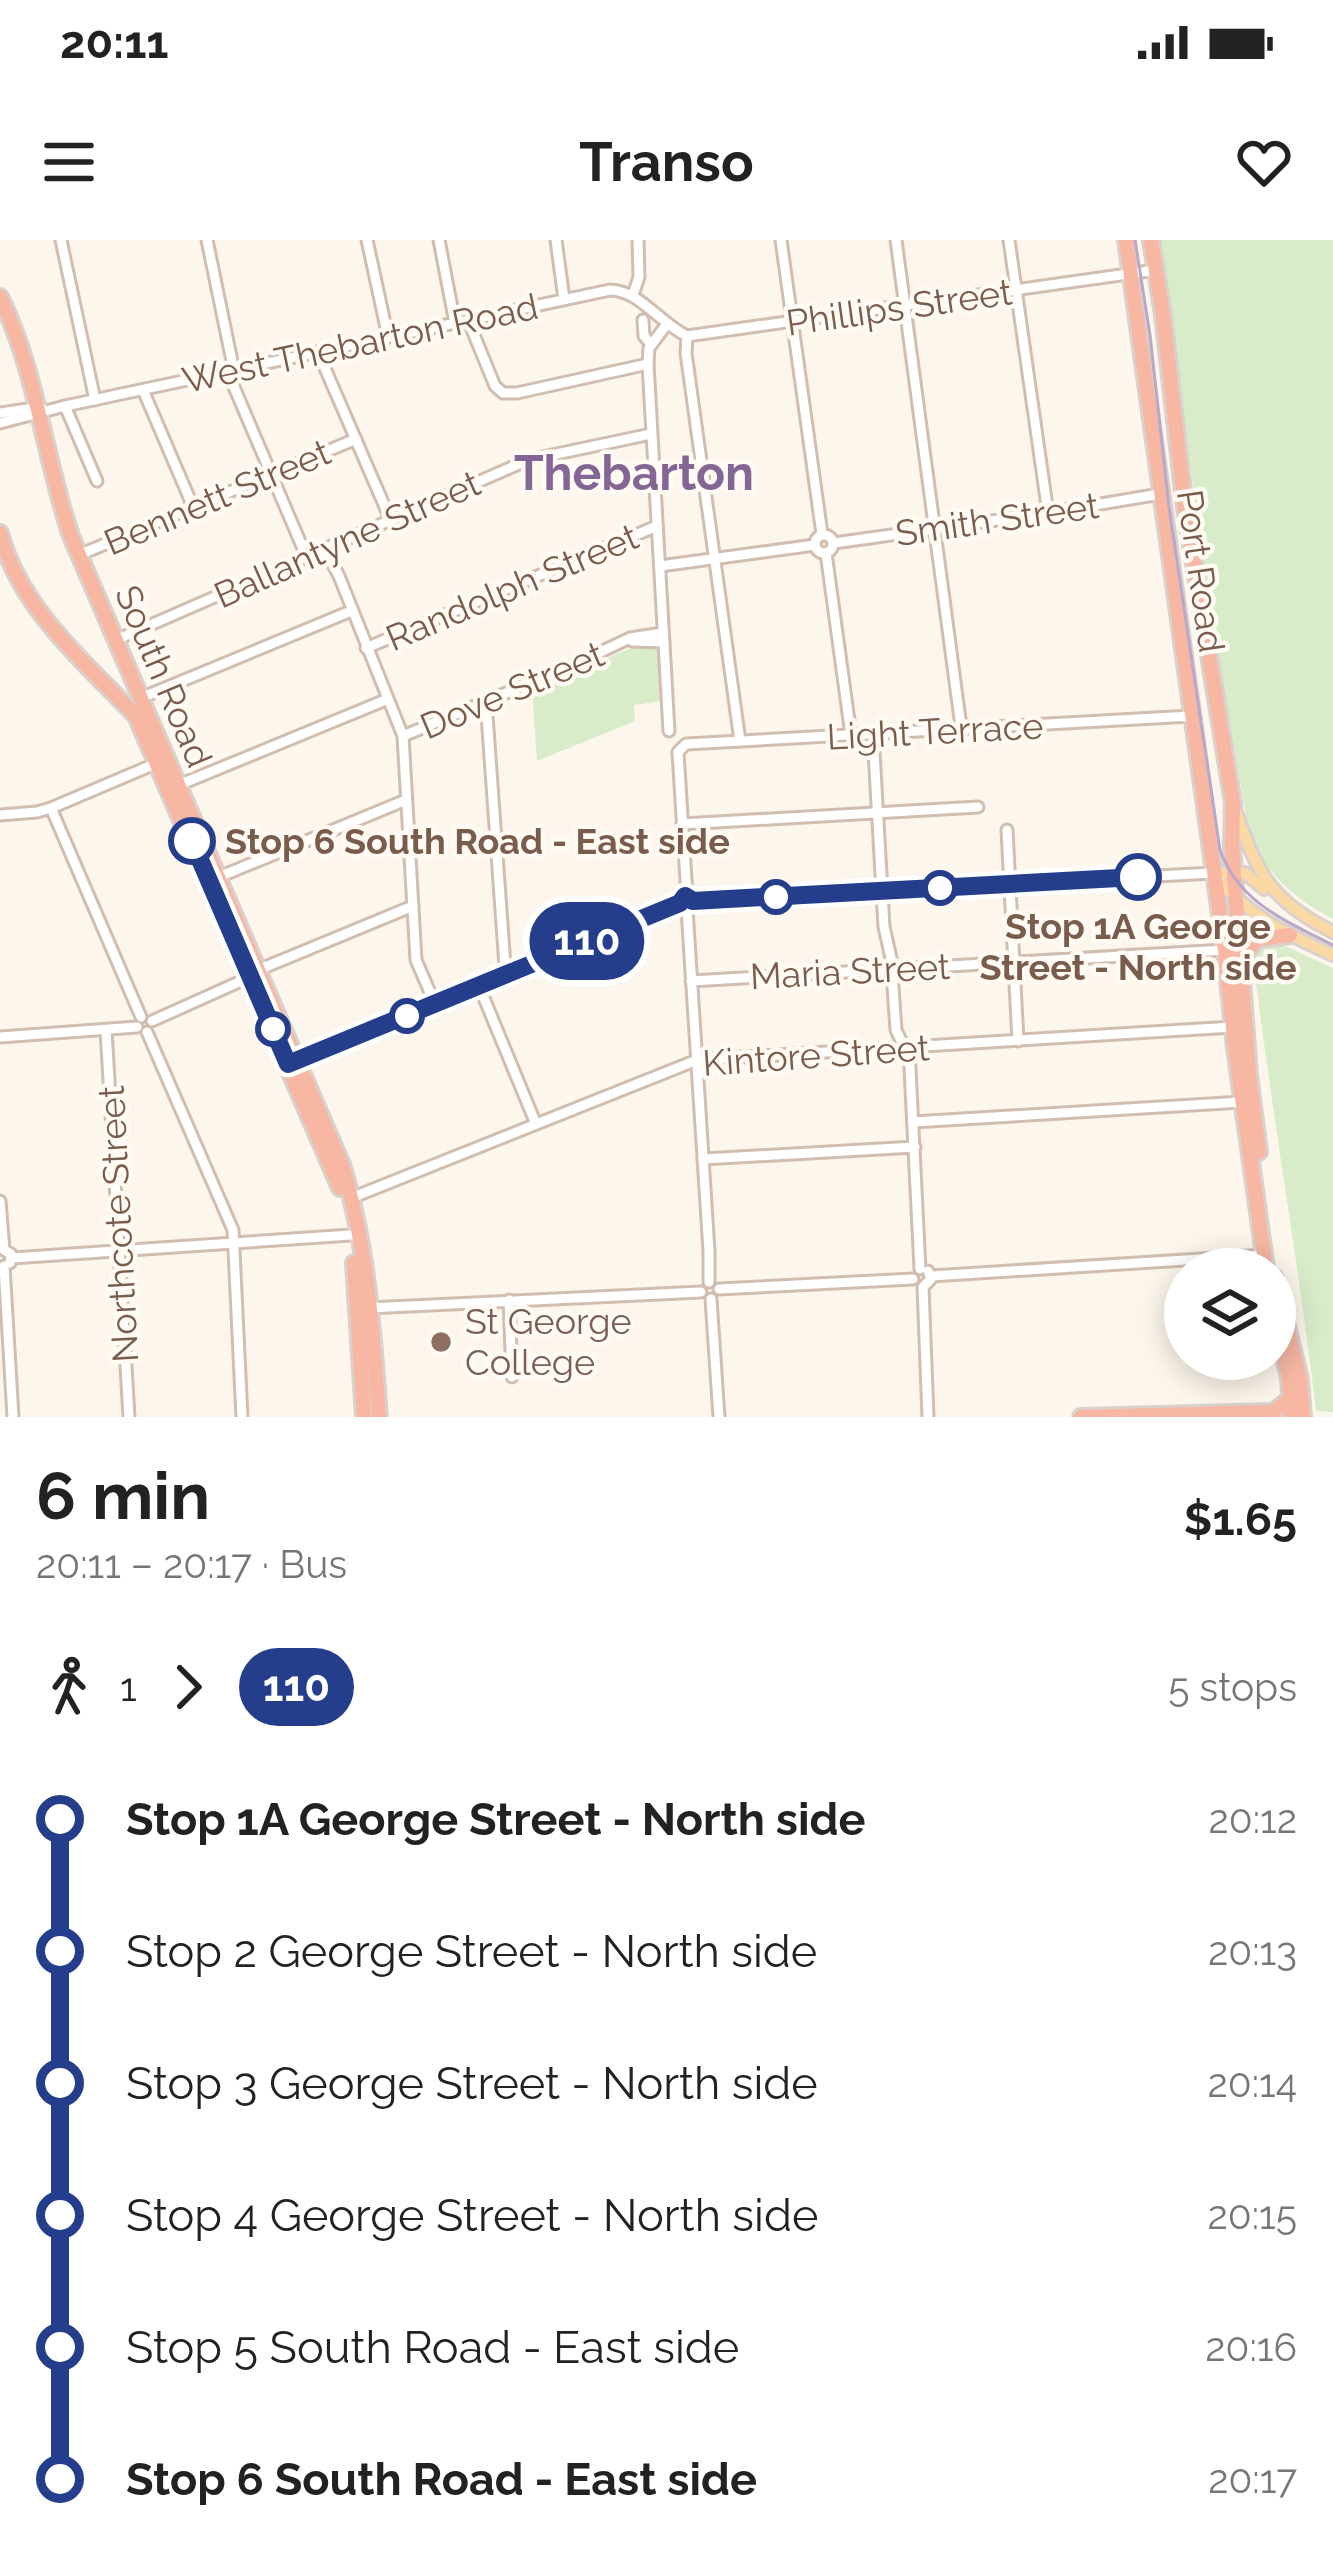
<!DOCTYPE html>
<html lang="en">
<head>
<meta charset="utf-8">
<style>
  body { margin:0; font-family:Raleway,sans-serif; background:#f2f2f2; color:#222; height:100vh; display:flex; flex-direction:column; font-size:45px; white-space:nowrap }
  * { box-sizing:border-box; margin:0 }
  p { font-size:39px; color:#767676 }
  .icon { flex:none; width:66px; height:66px; fill:none; stroke:currentColor; stroke-width:2; stroke-linecap:round; stroke-linejoin:round }
  .map { position:relative; height:1177px; overflow:hidden }
  .sheet { display:flex; flex-direction:column; background:#fff; flex:1 }
  .sheet>* { flex:none }
  .badge { padding:0 24px; border-radius:39px; font-size:42px; line-height:78px }
  .fabs { position:absolute; left:1164px; top:1008px; display:grid; gap:24px }
  .fabs a { display:grid; place-items:center; width:132px; height:132px; border-radius:50%; background:#fff; box-shadow:0 6px 30px #0003; font-size:60px }
  .map>.badge { position:absolute; translate:-50% -50%; box-shadow:0 0 0 6px #fff }
  .legs { display:flex; align-items:center; gap:18px; height:132px; padding:0 36px; font-size:39px }
  .legs p { margin-inline-start:auto }
  .headline { display:flex; align-items:center; justify-content:space-between; height:204px; padding:0 36px }
  h1 { font-size:66px; font-weight:700; line-height:90px }
  ul { padding:0 36px; list-style:none }
  li { display:flex; align-items:center; gap:42px; height:132px; font-size:45px }
  li i { display:grid; place-items:center; width:18px; height:100%; margin:0 15px; background:currentColor }
  li i::after { content:''; width:30px; height:30px; margin:-15px; border:9px solid; border-radius:50%; background:#fff }
  li p { margin-inline-start:auto }
  li:first-child i { background:linear-gradient(#0000 50%,currentColor 0) }
  li:last-child i { background:linear-gradient(currentColor 50%,#0000 0) }
  .status { display:flex; justify-content:space-between; align-items:center; height:84px; padding:0 60px; background:#fff; direction:ltr }
  .status svg { height:33px; fill:currentColor }
  header { display:flex; justify-content:space-between; align-items:center; height:156px; padding:0 36px; background:#fff; font-size:54px; font-weight:700 }
  .map>svg:first-child { display:block }
</style>
</head>
<body>
<div class="status"><b>20:11</b><svg viewBox="0 0 49 12"><path d="M0 12V9h3v3zM5 12V6h3v6zM10 12V3h3v9zM15 12V0h3v12zM26 1h20v11H26zM47 4h2v5h-2z"/></svg></div>
<header><svg class="icon" aria-label="menu" viewBox="0 0 24 24"><path d="M4 6h16M4 12h16M4 18h16"/></svg>Transo<svg class="icon" aria-label="heart" viewBox="0 0 24 24"><path d="M12 20l-8-8c-3-5 5-10 8-4 3-6 11-1 8 4z"/></svg></header>
<div class="map">
<svg width="1333" height="1177" viewBox="0 0 1333 1177">
  <rect width="100%" height="100%" fill="#fdf6ec"/>
  <g fill="#d8ecc9">
    <path d="M1160 0H1333V679C1293 658 1263 632 1248 588L1209 362Z"/>
    <path d="M661 403 662 461 634 465 635 481 537 521 532 449 634 407Z"/>
    <path d="M1279 703 1333 728V1172L1316 1171C1298 1019 1271 869 1253 718L1258 706Z"/>
  </g>
  <g fill="none" stroke-linecap="round" stroke-linejoin="round">
    <g stroke="#d1beb0" stroke-width="15">
      <g id="minor">
        <path d="M61 0 95 160"/>
        <path d="M207 0 234 131"/>
        <path d="M367 0 388 97"/>
        <path d="M439 0 455 83"/>
        <path d="M556 0 564 59"/>
        <path d="M781 0 822 294"/>
        <path d="M896 0 960 479 964 490"/>
        <path d="M1009 0 1048 273"/>
        <path d="M633 55 639 37 638 0"/>
        <path d="M468 80 495 146 503 153H517L648 124"/>
        <path d="M643 80 644 96 651 104"/>
        <path d="M667 84 649 108 648 124 669 491"/>
        <path d="M687 96 686 113 740 501"/>
        <path d="M318 112 391 281"/>
        <path d="M228 133 307 318"/>
        <path d="M143 150 194 269"/>
        <path d="M65 166 97 241"/>
        <path d="M0 173 41 167"/>
        <path d="M0 183 65 166 610 50C641 51 659 83 687 96L1156 30"/>
        <circle cx="824" cy="304" r="9"/>
        <path d="M834 303 1048 273 1160 254"/>
        <path d="M325 310 339 336 403 496 416 720 435 764"/>
        <path d="M826 313 851 495"/>
        <path d="M79 315 356 199"/>
        <path d="M660 326 815 305"/>
        <path d="M116 400 528 220 651 194"/>
        <path d="M632 401 664 402"/>
        <path d="M366 408 657 286"/>
        <path d="M141 458 351 371"/>
        <path d="M486 461 505 726 508 734"/>
        <path d="M873 494 884 687 891 718 896 790 905 809"/>
        <path d="M403 496 571 426 630 398 663 393"/>
        <path d="M174 547 388 459"/>
        <path d="M51 568 141 777"/>
        <path d="M0 575 37 572 51 568 157 523"/>
        <path d="M682 584 978 567"/>
        <path d="M1007 590 1018 801"/>
        <path d="M214 639 406 560"/>
        <path d="M687 656 678 512 686 504 1191 476"/>
        <path d="M687 669 709 1011V1042"/>
        <path d="M691 741 1225 710"/>
        <path d="M479 746 536 884"/>
        <path d="M152 781 250 737 258 730 413 666"/>
        <path d="M106 790 129 1177"/>
        <path d="M147 792 233 990 242 1177"/>
        <path d="M0 797 137 787"/>
        <path d="M909 809 920 1029"/>
        <path d="M293 823 680 663 685 656 693 661 1213 633"/>
        <path d="M913 882 1242 862"/>
        <path d="M703 919 915 907"/>
        <path d="M351 958 697 820 1233 787"/>
        <path d="M0 961 4 1010 11 1014 10 1023"/>
        <path d="M12 1018 351 995"/>
        <path d="M4 1026 13 1177"/>
        <path d="M928 1031 931 1039 923 1047 928 1177"/>
        <path d="M931 1036 1264 1015"/>
        <path d="M719 1049 913 1039"/>
        <path d="M711 1059 719 1177"/>
        <path d="M509 1060 512 1137"/>
        <path d="M368 1068 701 1052"/>
      </g>
    </g>
    <g stroke="#dad1cd" stroke-width="16">
      <g id="major">
        <path d="M1236 572C1258 635 1272 662 1333 692"/>
        <path d="M1213 633H1245L1264 649"/>
        <path d="M1213 634C1252 678 1281 691 1333 715"/>
      </g>
    </g>
    <g stroke="#dad1cd" stroke-width="20">
      <g id="highway">
        <path d="M1126 0 1225 710 1235 808 1266 1029"/>
        <path d="M1151 0 1163 75 1185 268 1233 563 1232 607 1249 835 1259 912"/>
        <path d="M0 57C36 129 45 220 71 296L342 925C367 1005 373 1093 379 1177"/>
        <path d="M0 293C20 368 84 422 136 476L340 948"/>
        <path d="M1244 716 1257 699 1290 695"/>
        <path d="M354 1023 364 1177"/>
        <path d="M1275 1038 1300 1139 1303 1177"/>
        <path d="M1275 1081 1289 1137 1291 1177"/>
        <path d="M1081 1177 1273 1172 1291 1158"/>
      </g>
    </g>
    <use href="#minor" stroke="#fff" stroke-width="9"/>
    <use href="#major" stroke="#fbd9a5" stroke-width="10"/>
    <use href="#highway" stroke="#f7b7a3" stroke-width="14"/>
    <path stroke="#b9a8c9" stroke-width="3" d="M1135 0 1150 95 1169 267 1220 610C1239 663 1286 681 1333 705"/>
  </g>
  <g fill="none" stroke-linecap="round" stroke-linejoin="round">
    <g stroke="#fff" stroke-width="27">
      <path id="line-1" d="M192 601 288 824 680 663 685 656 693 661 710 660 1138 637"/>
    </g>
    <use href="#line-1" stroke="#243e8c" stroke-width="18"/>
  </g>
  <g fill="#fff" stroke="#243e8c" stroke-width="6">
    <circle cx="192" cy="601" r="21"/>
    <circle cx="1138" cy="637" r="21"/>
    <circle cx="940" cy="648" r="15"/>
    <circle cx="776" cy="657" r="15"/>
    <circle cx="407" cy="776" r="15"/>
    <circle cx="273" cy="789" r="15"/>
  </g>
  <circle fill="#8d6e63" stroke="#fffaf3" stroke-width="4.5" cx="441" cy="1102" r="12"/>
  <g text-anchor="middle" dominant-baseline="central" stroke-width="9" stroke-linejoin="round" paint-order="stroke">
    <g font-size="36" fill="#7a5c4d" stroke="#fffaf3">
      <text transform="translate(899 67) rotate(-8)">Phillips Street</text>
      <text transform="translate(360 103) rotate(-12)">West Thebarton Road</text>
      <text transform="translate(217 257) rotate(-23)">Bennett Street</text>
      <text transform="translate(997 279) rotate(-8)">Smith Street</text>
      <text transform="translate(347 299) rotate(-24)">Ballantyne Street</text>
      <text transform="translate(1201 331) rotate(82)">Port Road</text>
      <text transform="translate(512 347) rotate(-23)">Randolph Street</text>
      <text transform="translate(164 436) rotate(67)">South Road</text>
      <text transform="translate(512 450) rotate(-23)">Dove Street</text>
      <text transform="translate(935 491) rotate(-3)">Light Terrace</text>
      <text transform="translate(850 731) rotate(-3)">Maria Street</text>
      <text transform="translate(816 815) rotate(-4)">Kintore Street</text>
      <text transform="translate(118 984) rotate(-93)">Northcote Street</text>
    </g>
    <g font-size="36" font-weight="bold" fill="#7a5c4d" stroke="#fffaf3" text-anchor="start">
      <text x="225" y="601">Stop 6 South Road - East side</text>
      <text x="1138" y="686" text-anchor="middle">Stop 1A George<tspan x="1138" dy="41">Street - North side</tspan></text>
    </g>
    <g font-size="36" fill="#785e54" stroke="#fffaf3" text-anchor="start">
      <text x="465" y="1081">St George<tspan x="465" dy="41">College</tspan></text>
    </g>
    <g font-size="48" font-weight="bold" fill="#846695" stroke="#fffaf3">
      <text x="634" y="233">Thebarton</text>
    </g>
  </g>
</svg>
<div class="fabs">
<a><svg class="icon" aria-label="layers" viewBox="0 0 24 24"><path d="M12 4l9 5-9 5-9-5zM3 14l9 5 9-5"/></svg></a>
</div>
<b class="badge" style="left:587px;top:701px;background:#243e8c;color:#fff">110</b>
</div>
<section class="sheet">
<div class="headline"><div><h1>6 min</h1><p>20:11 – 20:17 · Bus</p></div><b>$1.65</b></div>
<div class="legs"><svg class="icon" aria-label="walk" viewBox="0 0 24 24"><circle cx="13" cy="4" r="2"/><path d="M13 8l-2 6 4 7M11 14l-3 7M7 12l3-4h3l4 4"/></svg>1<svg class="icon" aria-label="forward" viewBox="0 0 24 24"><path d="M9 5l7 7-7 7"/></svg><b class="badge" style="background:#243e8c;color:#fff">110</b><p>5 stops</p></div>
<ul>
<li><i style="color:#243e8c"></i><b>Stop 1A George Street - North side</b><p>20:12</p></li>
<li><i style="color:#243e8c"></i><span>Stop 2 George Street - North side</span><p>20:13</p></li>
<li><i style="color:#243e8c"></i><span>Stop 3 George Street - North side</span><p>20:14</p></li>
<li><i style="color:#243e8c"></i><span>Stop 4 George Street - North side</span><p>20:15</p></li>
<li><i style="color:#243e8c"></i><span>Stop 5 South Road - East side</span><p>20:16</p></li>
<li><i style="color:#243e8c"></i><b>Stop 6 South Road - East side</b><p>20:17</p></li>
</ul>
</section>
</body>
</html>
